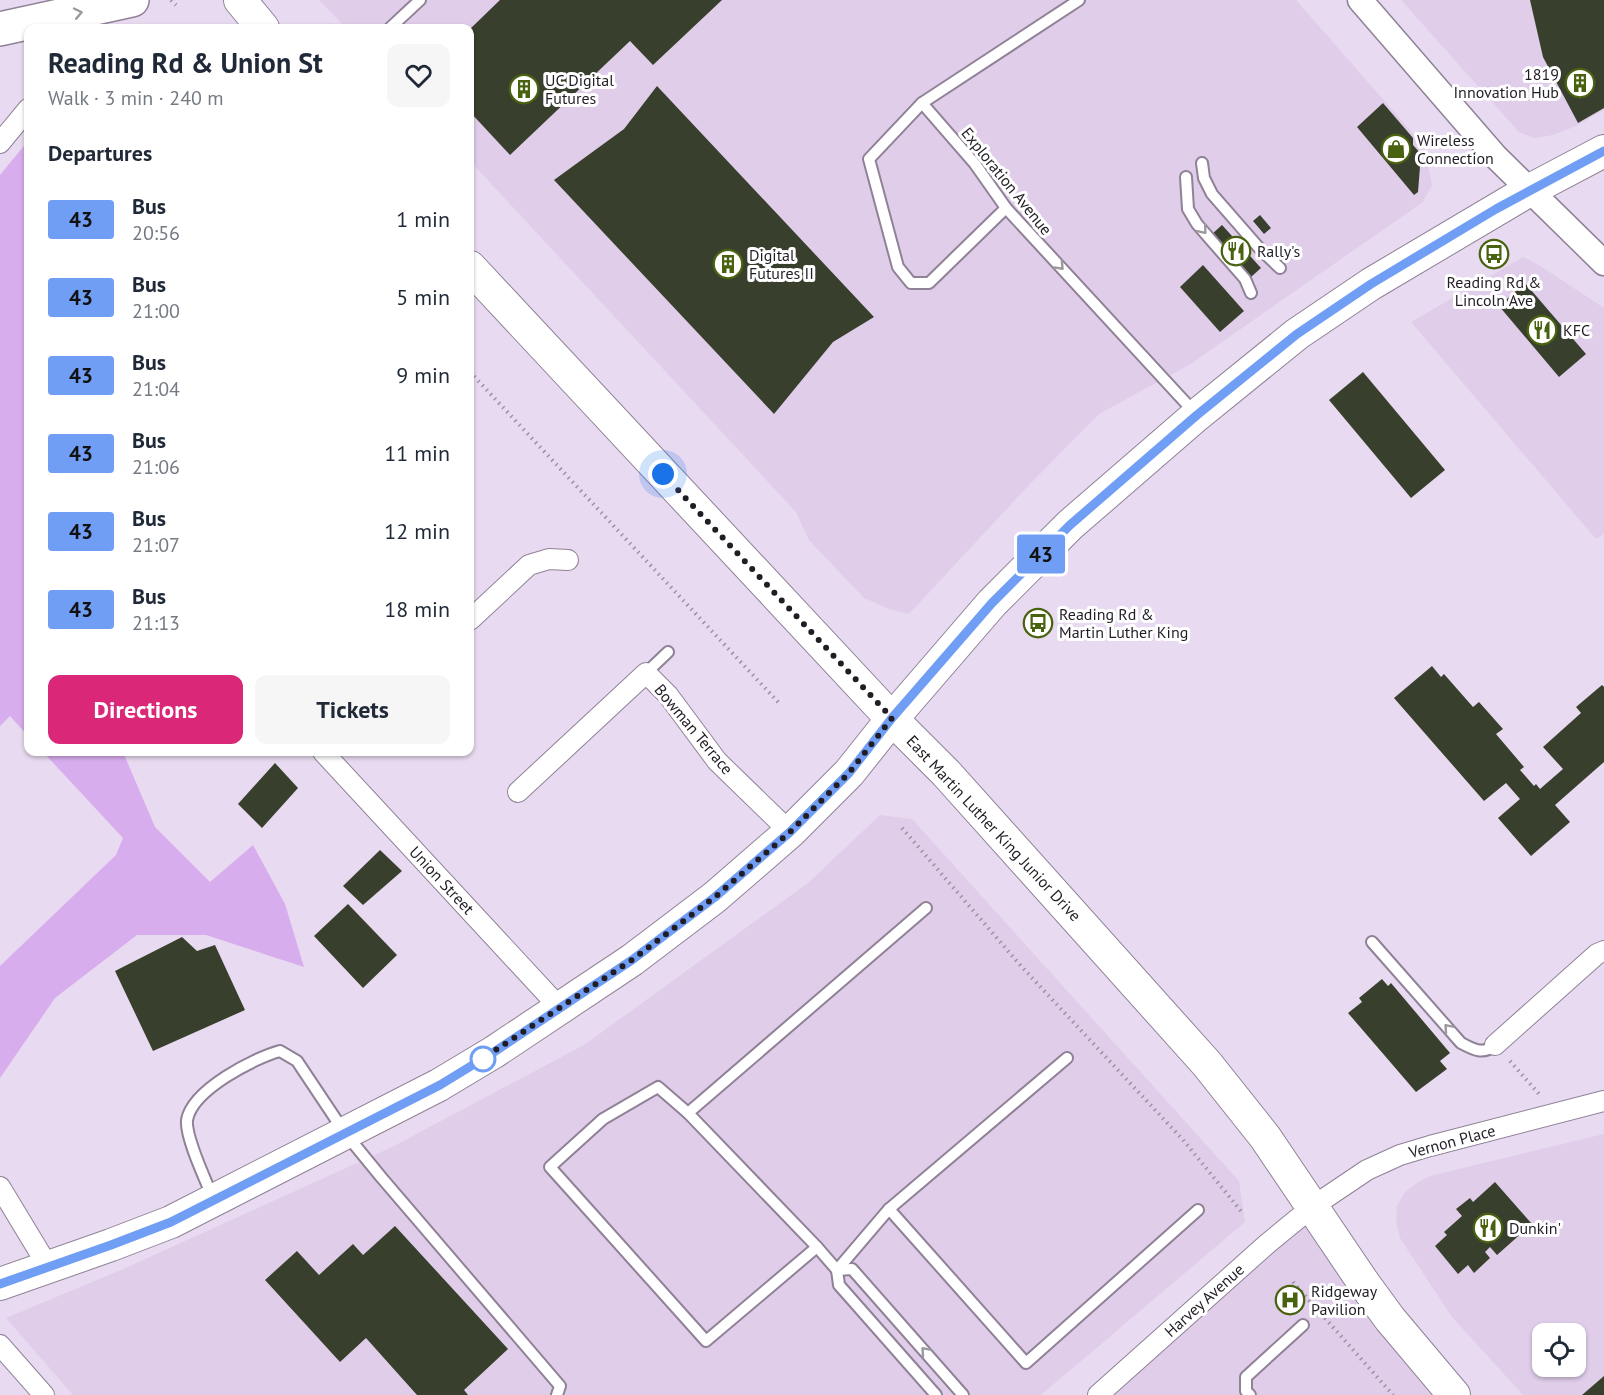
<!DOCTYPE html>
<html lang="en">
<head>
<meta charset="utf-8">
<style>
  body { margin:0; font-family:"PT Sans",sans-serif; background:#f6f6f7; color:#1f2937; height:100vh; display:flex; flex-direction:column; font-size:22px; white-space:nowrap }
  * { box-sizing:border-box; margin:0 }
  p { font-size:20px; color:#747a83 }
  .icon { flex:none; width:33px; height:33px; fill:none; stroke:currentColor; stroke-width:2; stroke-linecap:round; stroke-linejoin:round }
  .map { position:relative; flex:1; overflow:hidden }
  .side { position:absolute; left:24px; top:24px; width:450px; height:732px; display:flex; flex-direction:column; background:#fff; border-radius:12px; box-shadow:0 2px 4px #0004 }
  .side>* { flex:none }
  .badge { padding:0 12px; border-radius:4px; font-size:21px; line-height:39px }
  .fabs { position:absolute; left:1532px; top:1323px; display:grid; gap:12px }
  .fabs a { display:grid; place-items:center; width:54px; height:54px; border-radius:12px; background:#fff; box-shadow:0 2px 4px #0004; font-size:30px }
  .you { position:absolute; width:30px; height:30px; margin:-15px; border:4px solid #fff; border-radius:50%; background:#1a73e8; box-shadow:0 0 0 9px #1a73e833 }
  .map>.badge { position:absolute; translate:-50% -50%; box-shadow:0 0 0 3px #fff }
  h2 { padding:0 24px; font-size:22px; line-height:54px }
  .round { display:grid; place-items:center; flex:none; width:63px; height:63px; border-radius:12px; background:#f6f6f7 }
  .summary { display:flex; align-items:center; justify-content:space-between; height:102px; padding:0 24px }
  h1 { font-size:28px; font-weight:700; line-height:45px }
  .action { display:flex; gap:12px; margin-top:auto; padding:12px 24px }
  .action a { flex:1; height:69px; border-radius:12px; background:#db2777; color:#fff; font-size:24px; font-weight:700; line-height:69px; text-align:center }
  .action a+a { background:#f6f6f7; color:#1f2937 }
  ul { padding:0; list-style:none }
  li { display:flex; align-items:center; gap:18px; height:78px; padding:0 24px }
  li div { flex:1 }
  li b { display:block; font-size:22px }
  li em { font-style:normal }
  li .badge { min-width:66px; font-weight:700; text-align:center }
  .map>svg:first-child { display:block }
</style>
</head>
<body>
<div class="map">
<svg width="1604" height="1395" viewBox="0 0 1604 1395">
  <rect width="100%" height="100%" fill="#e8daf0"/>
  <g fill="#e0cdea" fill-rule="evenodd">
    <path d="M319 0H1296L1424 146 1432 185 1423 202 1189 365 1099 414 1028 486 909 614 889 609 864 598 809 540 796 512 470 161V28H346Z"/>
    <path d="M1401 0H1604V110L1576 126 1553 135 1534 138 1519 132Z"/>
    <path d="M1523 257 1539 265 1604 308V534L1596 539 1411 322Z"/>
    <path d="M880 815 912 819 1239 1181 1245 1222 1041 1395H73L6 1318 121 1270 392 1147 584 1045 808 883Z"/>
    <path d="M1604 1134V1395H1523L1452 1317 1400 1238 1396 1221 1397 1206 1405 1192 1418 1182 1430 1176ZM1542 1334H1575V1366H1542Z"/>
    <path d="M1312 1207 1454 1395H1098Z"/>
  </g>
  <g fill="#d8adee">
    <path d="M28 141V736L10 716 0 726V175Z"/>
    <path d="M43 752H123L155 827 210 882 253 845 285 904 304 967 206 935H137L55 998 0 1078V966L116 855 123 838Z"/>
  </g>
  <g fill="#38402d">
    <path d="M500 0H722L653 65 630 41 510 155 470 112V29Z"/>
    <path d="M1530 0H1604V108L1578 123 1543 57Z"/>
    <path d="M657 86 874 317 833 342 774 414 554 180 624 129Z"/>
    <path d="M1383 103 1413 138V145L1421 154 1418 192 1414 195 1357 127Z"/>
    <path d="M1260 215 1271 228 1264 234 1253 221Z"/>
    <path d="M1222 225 1261 268 1251 277 1212 234Z"/>
    <path d="M1203 265 1244 311 1220 332 1180 287Z"/>
    <path d="M1525 283 1586 354 1559 377 1499 306Z"/>
    <path d="M1363 372 1445 470 1411 498 1329 400Z"/>
    <path d="M1432 666 1441 677 1444 674 1473 707 1479 702 1503 729 1496 734 1524 767 1520 770 1534 786 1536 784 1540 789 1563 769 1543 747 1581 713 1576 707 1602 685 1604 687V762L1555 805 1570 822 1531 856 1498 818 1520 799 1506 783 1484 801 1394 698Z"/>
    <path d="M275 763 298 788 262 828 238 804Z"/>
    <path d="M380 850 402 871 363 905 343 886Z"/>
    <path d="M348 904 397 955 363 988 314 936Z"/>
    <path d="M182 937 197 951 215 945 245 1010 153 1051 115 971Z"/>
    <path d="M1382 979 1388 986 1391 983 1450 1053 1440 1061 1447 1069 1416 1092 1348 1013 1362 1002 1359 998Z"/>
    <path d="M1495 1182 1532 1224 1497 1255 1490 1247 1485 1252 1490 1258 1474 1273 1468 1265 1458 1274 1435 1246 1447 1235 1444 1232 1462 1216 1456 1209 1470 1198 1473 1202Z"/>
    <path d="M395 1226 508 1349 464 1390 468 1395H417L366 1338 340 1362 265 1280 297 1251 319 1275 353 1244 363 1255Z"/>
    <path d="M1604 1376V1395H1582Z"/>
  </g>
  <g fill="none" stroke-linecap="round" stroke-linejoin="round">
    <g stroke="#8f8296" stroke-width="14">
      <g id="service">
        <path d="M1079 0 922 103 975 164 1006 208 1196 414"/>
        <path d="M390 28 420 0"/>
        <path d="M922 103 869 159 898 267 911 283H929L1006 208"/>
        <path d="M1202 163 1204 178 1212 194 1260 249 1280 268"/>
        <path d="M1186 177 1188 209 1197 224 1245 279 1251 293"/>
        <path d="M646 673 668 652"/>
        <path d="M1372 942 1461 1043C1474 1050 1483 1055 1495 1045"/>
        <path d="M658 1087 688 1113 817 1247 706 1341 550 1167 603 1119Z"/>
        <path d="M688 1113 926 908"/>
        <path d="M213 1198C206 1181 185 1137 187 1120 192 1090 254 1058 280 1051L297 1061 345 1133 381 1177 560 1386 557 1395"/>
        <path d="M889 1209 1026 1363 1198 1210"/>
        <path d="M817 1247 837 1270 839 1285 936 1395"/>
        <path d="M837 1270 889 1209 1067 1058"/>
        <path d="M837 1270 852 1269 963 1395"/>
        <path d="M1250 1395 1246 1391V1377L1303 1325"/>
      </g>
    </g>
    <g stroke="#8f8296" stroke-width="22">
      <g id="minor">
        <path d="M0 143 28 109"/>
        <path d="M470 620 529 565 549 559 568 560"/>
        <path d="M323 752 560 1008"/>
        <path d="M518 792 646 673 668 695 717 761 790 832"/>
        <path d="M1495 1045 1597 954 1604 951"/>
        <path d="M0 1187 49 1268"/>
        <path d="M0 1345 44 1395"/>
        <path d="M1098 1395 1267 1244 1312 1207 1367 1170 1400 1155 1430 1146 1604 1101"/>
      </g>
    </g>
    <g stroke="#8f8296" stroke-width="27">
      <path id="tertiary" d="M1360 0 1496 157 1604 263"/>
    </g>
    <g stroke="#8f8296" stroke-width="34">
      <g id="primary">
        <path d="M240 0 263 28"/>
        <path d="M470 267 892 719 946 773 1207 1064 1265 1137 1363 1282 1390 1319 1454 1395"/>
        <path d="M0 1284 111 1245 171 1222 439 1085 494 1052 632 960 715 897 790 832 849 773 892 719 992 603 1070 525 1197 415 1297 334 1371 284 1528 191 1604 151"/>
      </g>
    </g>
    <g stroke="#8f8296" stroke-width="36">
      <path id="motorway" d="M0 29 132 0"/>
    </g>
    <g stroke="#9c92a2" stroke-width="4" stroke-dasharray="1.5 4.5" stroke-linecap="butt">
      <path d="M171 0 176 5"/>
      <path d="M470 372 779 703"/>
      <path d="M902 828 1021 966 1184 1141 1241 1211"/>
      <path d="M1510 1061 1539 1094"/>
      <path d="M1293 1282 1393 1395"/>
    </g>
    <use href="#service" stroke="#fff" stroke-width="10"/>
    <use href="#minor" stroke="#fff" stroke-width="20"/>
    <use href="#tertiary" stroke="#fff" stroke-width="24"/>
    <use href="#primary" stroke="#fff" stroke-width="32"/>
    <use href="#motorway" stroke="#fff" stroke-width="33"/>
  </g>
  <defs><path id="oneway-chevron" d="M-2-3.5L2.5 0L-2 3.5" fill="none" stroke-width="1.6" stroke-linecap="round" stroke-linejoin="round" transform="scale(1.5)"/></defs>
  <g stroke="#9c999d">
    <use href="#oneway-chevron" transform="translate(78 13) rotate(-12)"/>
    <use href="#oneway-chevron" transform="translate(1203 230) rotate(50)"/>
    <use href="#oneway-chevron" transform="translate(1060 266) rotate(47)"/>
    <use href="#oneway-chevron" transform="translate(1448 1028) rotate(-131)"/>
    <use href="#oneway-chevron" transform="translate(925 1351) rotate(-131)"/>
  </g>
  <g fill="none" stroke-linecap="round" stroke-linejoin="round">
    <g stroke="#fff" stroke-width="14">
      <path id="line" d="M0 1284 111 1245 171 1222 440 1085 494 1052 632 960 715 897 790 832 849 773 892 718 992 603 1070 525 1197 415 1297 334 1371 284 1496 209 1604 151"/>
    </g>
    <use href="#line" stroke="#6f9ef4" stroke-width="9"/>
    <path stroke="#221d25" stroke-width="6" stroke-dasharray="0 10.8" d="M483 1059 476 1063 632 960 715 897 790 832 849 773 892 718 663 474"/>
  </g>
  <defs>
    <g id="building-ring" transform="scale(1.5)"><circle r="9.5" fill="#fff" stroke="#49620f" stroke-width="1.5"/><path d="M-4-6H4V6H1V3H-1V6H-4ZM-2.5-4.3h1.7v1.8h-1.7ZM.8-4.3h1.7v1.8H.8ZM-2.5-1h1.7V.8h-1.7ZM.8-1h1.7V.8H.8Z" fill="#49620f"/></g>
    <g id="shop-ring" transform="scale(1.5)"><circle r="9.5" fill="#fff" stroke="#49620f" stroke-width="1.5"/><path d="M-5-2.5h2.3a2.7 3.5 0 0 1 5.4 0H5L5.5 6h-11ZM-1.5-2.5h3a1.5 2.3 0 0 0-3 0Z" fill="#49620f"/></g>
    <g id="restaurant-ring" transform="scale(1.5)"><circle r="9.5" fill="#fff" stroke="#49620f" stroke-width="1.5"/><path d="M-5-6h1v4h1v-4h1v4h1v-4h1v5L-1.5 .5V6h-2V.5L-5-1ZM5-6V6H3V1.5H1.5Q1.5-4 5-6Z" fill="#49620f"/></g>
    <g id="bus-ring" transform="scale(1.5)"><circle r="9.5" fill="#fff" stroke="#49620f" stroke-width="1.5"/><path d="M-5-6H5V4H4V6H2V4H-2V6H-4V4H-5ZM-3.5-4V0h7V-4ZM-3.5 1.2v1.5H-2V1.2ZM2 1.2v1.5H3.5V1.2Z" fill="#49620f"/></g>
    <g id="hospital-ring" transform="scale(1.5)"><circle r="9.5" fill="#fff" stroke="#49620f" stroke-width="1.5"/><path d="M-5-5h3v3.5h4V-5h3V5h-3V1.5h-4V5h-3Z" fill="#49620f"/></g>
  </defs>
  <g fill-rule="evenodd">
    <use href="#building-ring" x="1580" y="83"/>
    <use href="#building-ring" x="524" y="89"/>
    <use href="#shop-ring" x="1396" y="149"/>
    <use href="#restaurant-ring" x="1236" y="251"/>
    <use href="#bus-ring" x="1494" y="254"/>
    <use href="#building-ring" x="728" y="264"/>
    <use href="#restaurant-ring" x="1542" y="330"/>
    <use href="#bus-ring" x="1038" y="623"/>
    <use href="#restaurant-ring" x="1488" y="1228"/>
    <use href="#hospital-ring" x="1290" y="1300"/>
  </g>
  <circle fill="#fff" stroke="#6f9ef4" stroke-width="3" cx="483" cy="1059" r="12"/>
  <g text-anchor="middle" dominant-baseline="central" stroke-width="6" stroke-linejoin="round" paint-order="stroke">
    <g font-size="16" fill="#221d25" stroke="#fff" text-anchor="start">
      <text x="1559" y="74" text-anchor="end">1819<tspan x="1559" dy="18">Innovation Hub</tspan></text>
      <text x="545" y="80">UC Digital<tspan x="545" dy="18">Futures</tspan></text>
      <text x="1417" y="140">Wireless<tspan x="1417" dy="18">Connection</tspan></text>
      <text x="1257" y="251">Rally's</text>
      <text x="749" y="255">Digital<tspan x="749" dy="18">Futures II</tspan></text>
      <text x="1494" y="282" text-anchor="middle">Reading Rd &amp;<tspan x="1494" dy="18">Lincoln Ave</tspan></text>
      <text x="1563" y="330">KFC</text>
      <text x="1059" y="614">Reading Rd &amp;<tspan x="1059" dy="18">Martin Luther King</tspan></text>
      <text x="1509" y="1228">Dunkin'</text>
      <text x="1311" y="1291">Ridgeway<tspan x="1311" dy="18">Pavilion</tspan></text>
    </g>
    <g font-size="16" fill="#221d25" stroke="#fff">
      <text transform="translate(1007 181) rotate(51)">Exploration Avenue</text>
      <text transform="translate(694 729) rotate(50)">Bowman Terrace</text>
      <text transform="translate(994 828) rotate(47)">East Martin Luther King Junior Drive</text>
      <text transform="translate(442 880) rotate(47)">Union Street</text>
      <text transform="translate(1452 1141) rotate(-15)">Vernon Place</text>
      <text transform="translate(1204 1300) rotate(-42)">Harvey Avenue</text>
    </g>
  </g>
</svg>
<div class="fabs">
<a><svg class="icon" aria-label="locate" viewBox="0 0 24 24"><circle cx="12" cy="12" r="6"/><path d="M12 2v4M12 18v4M2 12h4M18 12h4"/></svg></a>
</div>
<div class="you" style="left:663px;top:474px"></div>
<b class="badge" style="left:1041px;top:554px;background:#6f9ef4;color:#111">43</b>
<section class="side">
<div class="summary"><div><h1>Reading Rd &amp; Union St</h1><p>Walk · 3 min · 240 m</p></div><a class="round"><svg class="icon" aria-label="heart" viewBox="0 0 24 24"><path d="M12 20l-8-8c-3-5 5-10 8-4 3-6 11-1 8 4z"/></svg></a></div>
<h2>Departures</h2>
<ul>
<li><span class="badge" style="background:#6f9ef4;color:#111">43</span><div><b>Bus</b><p>20:56</p></div><em>1 min</em></li>
<li><span class="badge" style="background:#6f9ef4;color:#111">43</span><div><b>Bus</b><p>21:00</p></div><em>5 min</em></li>
<li><span class="badge" style="background:#6f9ef4;color:#111">43</span><div><b>Bus</b><p>21:04</p></div><em>9 min</em></li>
<li><span class="badge" style="background:#6f9ef4;color:#111">43</span><div><b>Bus</b><p>21:06</p></div><em>11 min</em></li>
<li><span class="badge" style="background:#6f9ef4;color:#111">43</span><div><b>Bus</b><p>21:07</p></div><em>12 min</em></li>
<li><span class="badge" style="background:#6f9ef4;color:#111">43</span><div><b>Bus</b><p>21:13</p></div><em>18 min</em></li>
</ul>
<div class="action"><a>Directions</a><a>Tickets</a></div>
</section>
</div>
</body>
</html>
